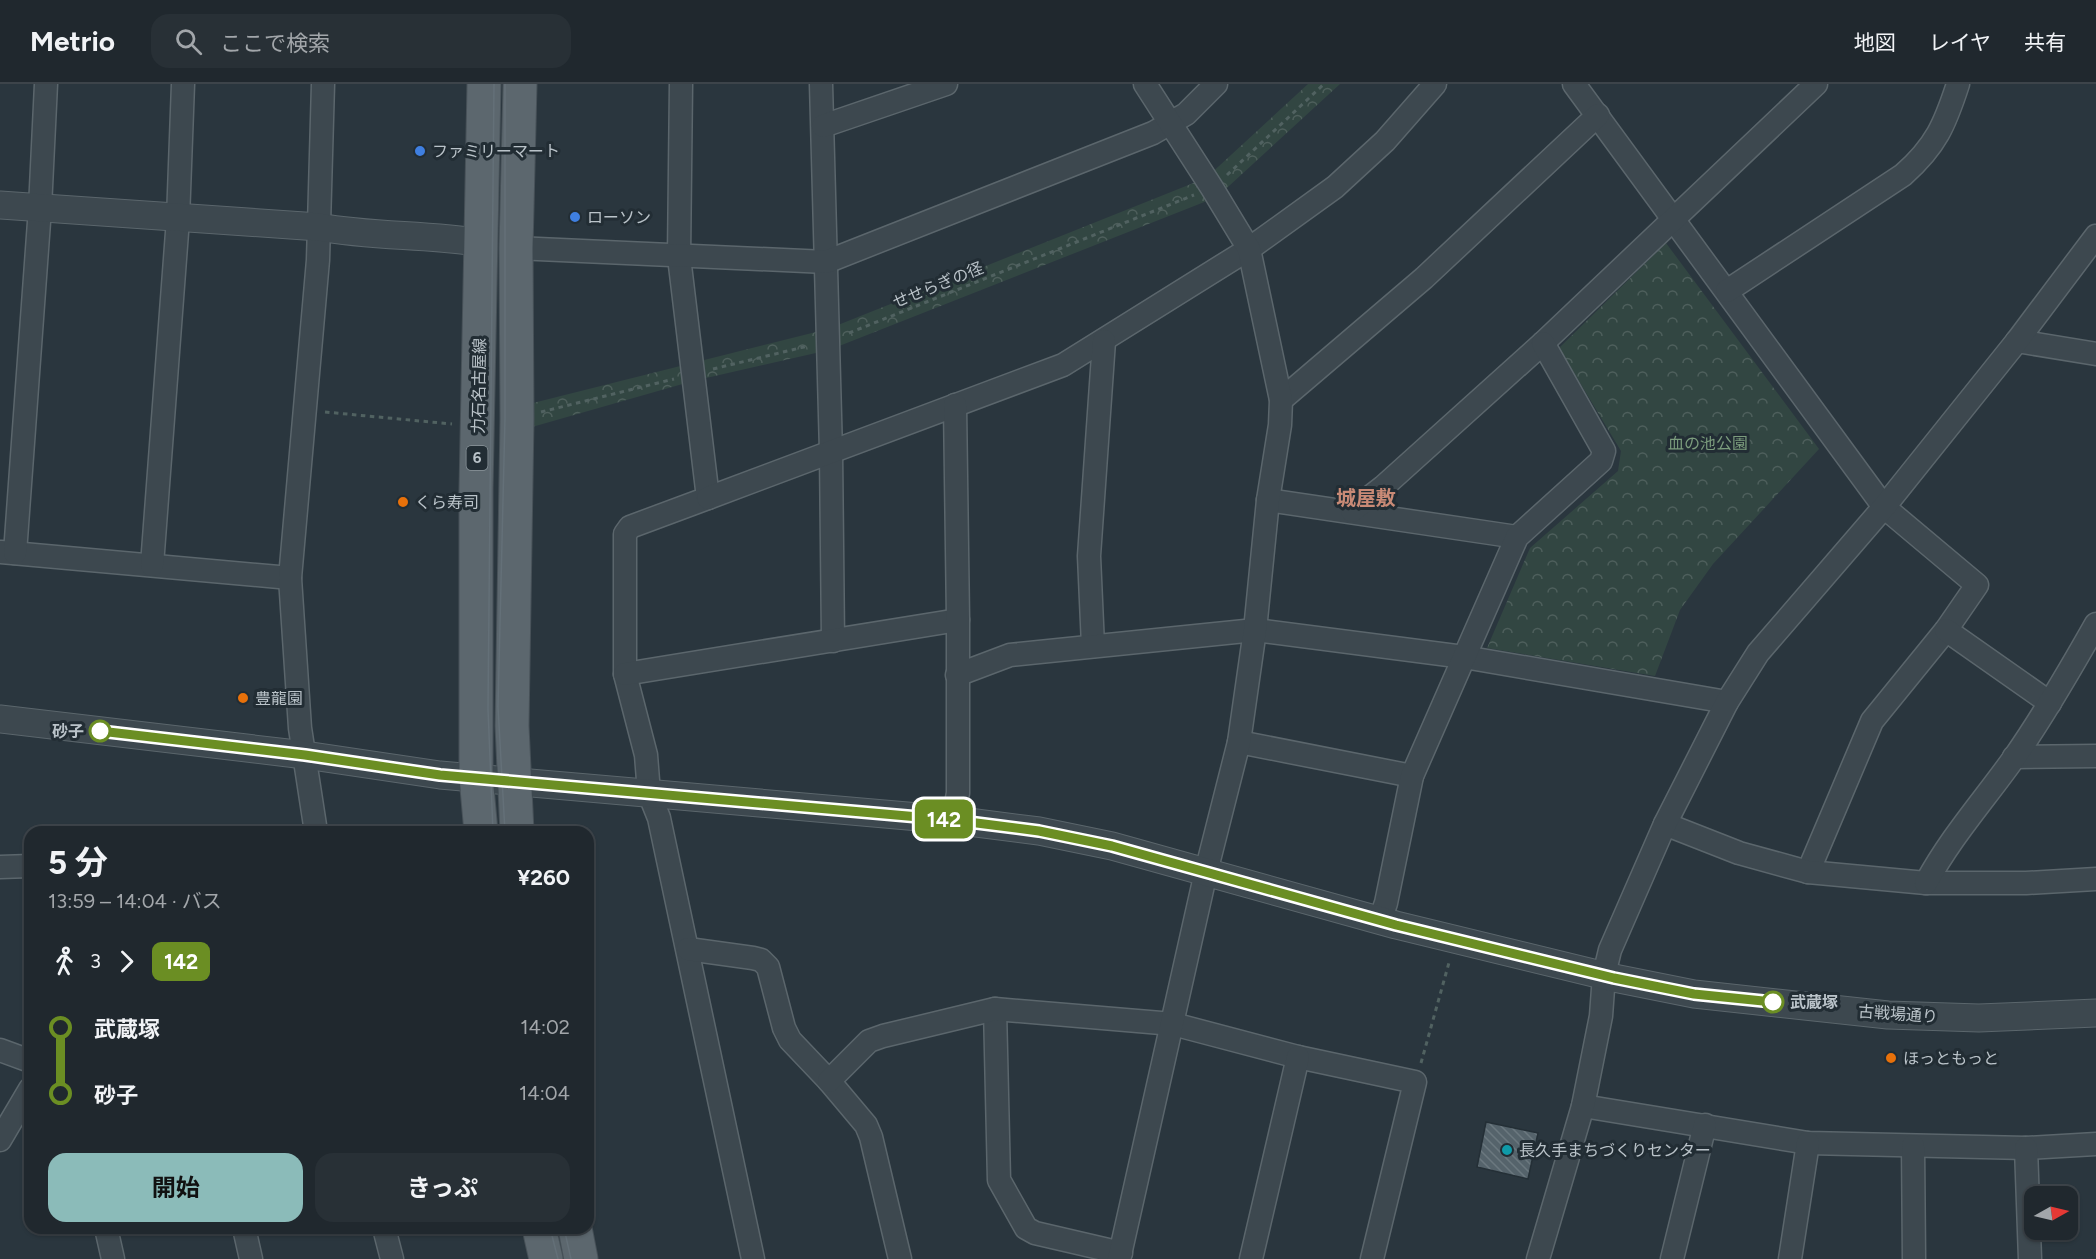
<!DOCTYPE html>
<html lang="ja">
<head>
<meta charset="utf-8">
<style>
  body { margin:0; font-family:Figtree,"Noto Sans JP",sans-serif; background:#283036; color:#f1f3f6; height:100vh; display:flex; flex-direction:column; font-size:22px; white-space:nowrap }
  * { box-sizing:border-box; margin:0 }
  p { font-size:20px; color:#a2a6aa }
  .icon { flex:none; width:33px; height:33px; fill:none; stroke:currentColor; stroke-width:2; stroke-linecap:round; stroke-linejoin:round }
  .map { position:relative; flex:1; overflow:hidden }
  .sheet { position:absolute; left:24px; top:742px; width:570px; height:408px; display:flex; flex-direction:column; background:#20282e; border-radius:18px; box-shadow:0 2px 4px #0004,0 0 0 2px #3d444a }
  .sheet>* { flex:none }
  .badge { padding:0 12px; border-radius:9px; font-size:21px; line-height:39px }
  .needle { width:39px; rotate:82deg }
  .controls { position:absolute; left:2024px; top:1102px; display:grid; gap:12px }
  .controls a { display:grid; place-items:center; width:54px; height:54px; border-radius:12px; background:#20282e; box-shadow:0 2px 4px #0004,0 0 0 2px #3d444a; font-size:30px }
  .map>.badge { position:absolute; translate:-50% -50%; box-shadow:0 0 0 3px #fff }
  .legs { display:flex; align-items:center; gap:9px; height:66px; padding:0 24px; font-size:20px }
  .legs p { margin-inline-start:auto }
  .head { display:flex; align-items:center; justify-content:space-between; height:102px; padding:0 24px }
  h1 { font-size:33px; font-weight:700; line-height:45px }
  .action { display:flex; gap:12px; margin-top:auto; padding:12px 24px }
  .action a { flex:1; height:69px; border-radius:18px; background:#8bbbb9; color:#111; font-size:24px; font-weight:700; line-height:69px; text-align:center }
  .action a+a { background:#283036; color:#f1f3f6 }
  ul { padding:0 24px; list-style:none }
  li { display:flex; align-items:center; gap:21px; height:66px; font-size:22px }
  li i { display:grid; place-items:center; width:9px; height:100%; margin:0 8px; background:currentColor }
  li i::after { content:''; width:15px; height:15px; margin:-8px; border:4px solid; border-radius:50%; background:#20282e }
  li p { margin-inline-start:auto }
  li:first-child i { background:linear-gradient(#0000 50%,currentColor 0) }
  li:last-child i { background:linear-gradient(currentColor 50%,#0000 0) }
  header { display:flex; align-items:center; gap:36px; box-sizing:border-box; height:84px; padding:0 30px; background:#20282e; border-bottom:2px solid #3d444a }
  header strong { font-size:28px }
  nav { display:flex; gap:33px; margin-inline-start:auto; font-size:21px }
  .search { width:420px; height:54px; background:#283036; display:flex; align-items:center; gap:15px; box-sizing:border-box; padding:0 21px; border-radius:18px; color:#a2a6aa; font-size:22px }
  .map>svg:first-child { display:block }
</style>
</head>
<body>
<header>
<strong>Metrio</strong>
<div class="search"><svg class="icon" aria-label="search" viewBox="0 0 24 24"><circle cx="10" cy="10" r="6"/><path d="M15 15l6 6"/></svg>ここで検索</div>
<nav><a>地図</a><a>レイヤ</a><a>共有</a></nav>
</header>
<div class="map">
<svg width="2096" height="1175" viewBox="0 0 2096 1175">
  <defs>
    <pattern id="park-crowns" width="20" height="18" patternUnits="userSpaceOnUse" patternTransform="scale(1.5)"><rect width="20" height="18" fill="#324642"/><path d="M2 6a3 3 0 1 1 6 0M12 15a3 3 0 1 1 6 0" fill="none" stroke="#4e5f5c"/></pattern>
    <pattern id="building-back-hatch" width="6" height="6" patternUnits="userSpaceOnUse" patternTransform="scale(1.5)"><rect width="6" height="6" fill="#55636b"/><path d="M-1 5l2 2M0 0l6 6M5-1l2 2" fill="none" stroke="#6b787f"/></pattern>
  </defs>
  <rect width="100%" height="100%" fill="#2a363e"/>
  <g fill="url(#park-crowns)">
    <path d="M1308 0H1340L1217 113 829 266 693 297 525 345V321L828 245 1206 94Z"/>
    <path d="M1666 159 1819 365 1713 480 1680 526 1655 592 1487 564 1530 464 1618 387 1621 367 1559 264Z"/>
  </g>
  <path fill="url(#building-back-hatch)" stroke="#242f36" stroke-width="1.5" d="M1486 1038 1538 1049 1528 1095 1477 1083Z"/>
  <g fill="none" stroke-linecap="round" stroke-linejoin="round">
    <g stroke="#5b666c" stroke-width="25">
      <g id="minor">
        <path d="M681 0 679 173 708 414 630 443 625 450V590L646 671 649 709 659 734 753 1175"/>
        <path d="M821 0 831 368 833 557"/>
        <path d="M1574 0 1884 423 1977 501 1946 546 1872 637 1808 788"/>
        <path d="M823 42 946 0"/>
        <path d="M516 164 826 178 1153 49 1186 30 1216 0"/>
        <path d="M1727 207 1903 91C1936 62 1945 40 1958 0"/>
        <path d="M2017 257 2096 270"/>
        <path d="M1281 316 1424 194 1598 31"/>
        <path d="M708 414 1063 281 1249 165 1335 103 1385 57 1435 0"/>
        <path d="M1268 416 1517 453"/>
        <path d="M1352 427 1383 403 1543 259 1816 0"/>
        <path d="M1 468 290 494"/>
        <path d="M15 469 40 124 46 0"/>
        <path d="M152 481 178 135 183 0"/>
        <path d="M1946 546 2050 619"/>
        <path d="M1093 562 1089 472 1104 257"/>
        <path d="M625 590 958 536"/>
        <path d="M957 591 1010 571 1255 546 1464 573 1727 618"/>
        <path d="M1239 658 1412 692"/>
        <path d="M2014 673 2096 672"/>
        <path d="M953 736 958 709V536L955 321"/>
        <path d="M1665 740 1739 769 1808 788 1926 799H2026L2096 795"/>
        <path d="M316 748 300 644 290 494 318 176 323 0"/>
        <path d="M0 783 30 782"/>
        <path d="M1926 799C1950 754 1984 716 2014 674 2044 631 2070 586 2096 540"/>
        <path d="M1380 836 1386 819 1412 692 1517 453 1601 377 1604 367 1543 259"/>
        <path d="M688 865 753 874 761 876 768 883 784 944 790 956 829 997 866 1041 871 1053 900 1175"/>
        <path d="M995 925 999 1096 1026 1144 1035 1149 1121 1169"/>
        <path d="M0 966 30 977"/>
        <path d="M829 997 869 957 883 952 995 925 1173 940 1298 973 1415 998 1372 1175"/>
        <path d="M1583 1022 1808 1059 2026 1064 2096 1060"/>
        <path d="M0 1056 30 1005"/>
        <path d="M1913 1062 1914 1175"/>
        <path d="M2026 1064 2030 1175"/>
        <path d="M106 1144 113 1175"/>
        <path d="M244 1144 251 1175"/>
        <path d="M384 1144 392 1175"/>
        <path d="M1119 1175 1206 788 1239 658 1255 546 1268 416 1280 341 1281 316 1249 165 1212 104 1145 0"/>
        <path d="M1251 1175 1298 973"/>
        <path d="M1538 1175 1583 1022 1601 932 1604 891 1610 866 1665 740 1727 618 1758 569 1884 423 2017 257 2096 152"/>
        <path d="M1672 1175 1705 1041"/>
        <path d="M1790 1175 1808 1059"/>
      </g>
    </g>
    <g stroke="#5b666c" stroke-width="29">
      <g id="tertiary">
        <path d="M0 121 319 143C373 153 428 150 482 159"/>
        <path d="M0 635 305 671 440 691 953 736 1039 747 1112 762 1396 841 1614 894 1694 910 1888 931 1979 934 2096 929"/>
      </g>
    </g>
    <g stroke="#475158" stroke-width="35">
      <g id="primary">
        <path d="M481 748 476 693V406L484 0"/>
        <path d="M517 748 512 642 517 335 516 164 520 0"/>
        <path d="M539 1144 546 1175"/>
        <path d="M575 1144 581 1175"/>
      </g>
    </g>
    <g stroke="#516261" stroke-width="3" stroke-dasharray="4.5 4.5" stroke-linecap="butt">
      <path d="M1227 91 1324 0"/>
      <path d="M849 249 1194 111"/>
      <path d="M713 285 808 262"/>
      <path d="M325 328 452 340"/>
      <path d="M541 328 674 295"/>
      <path d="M1421 979 1450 875"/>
    </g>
    <use href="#minor" stroke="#3d484f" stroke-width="22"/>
    <use href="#tertiary" stroke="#3d484f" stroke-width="27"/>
    <use href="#primary" stroke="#5c676e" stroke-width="33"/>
    <g stroke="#647078" stroke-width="1.5">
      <path d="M493 748 488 625 494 0"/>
      <path d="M505 748 498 623 505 334V0"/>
      <path d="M550 1144 558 1175"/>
      <path d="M564 1144 571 1175"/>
    </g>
  </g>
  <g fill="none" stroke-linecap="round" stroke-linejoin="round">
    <g stroke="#fff" stroke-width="14">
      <path id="line-1" d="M100 647 305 671 440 691 953 736 1039 747 1112 762 1396 841 1614 894 1694 910 1773 918"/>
    </g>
    <use href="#line-1" stroke="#6b8e23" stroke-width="9"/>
  </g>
  <g fill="#3f7fe0" stroke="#222d34" stroke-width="2">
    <circle cx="420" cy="67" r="6"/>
    <circle cx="575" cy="133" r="6"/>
  </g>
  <g fill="#e8710a" stroke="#222d34" stroke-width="2">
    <circle cx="403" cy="418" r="6"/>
    <circle cx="243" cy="614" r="6"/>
    <circle cx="1891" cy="974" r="6"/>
  </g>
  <g fill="#fff" stroke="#6b8e23" stroke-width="3">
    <circle cx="100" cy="647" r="10"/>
    <circle cx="1773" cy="918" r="10"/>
  </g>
  <circle fill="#0f9aa8" stroke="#222d34" stroke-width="2" cx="1507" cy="1066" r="6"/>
  <g text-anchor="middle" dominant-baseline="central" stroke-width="6" stroke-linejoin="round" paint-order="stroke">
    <rect fill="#222d34" stroke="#8c969c" stroke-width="1.5" x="466.5" y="362" width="21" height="24" rx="4.5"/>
    <g font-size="15" font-weight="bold" fill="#bac3c9">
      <text x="477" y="374">6</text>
    </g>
    <g font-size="16" fill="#bac3c9" stroke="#222d34" text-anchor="start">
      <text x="432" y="67">ファミリーマート</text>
      <text x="587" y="133">ローソン</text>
      <text x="415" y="418">くら寿司</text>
      <text x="255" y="614">豊龍園</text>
      <text x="1903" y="974">ほっともっと</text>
      <text x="1519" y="1066">長久手まちづくりセンター</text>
    </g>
    <g font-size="16" fill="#bac3c9" stroke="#222d34">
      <text transform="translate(938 201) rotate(-22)">せせらぎの径</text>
      <text transform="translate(479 302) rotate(-89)">力石名古屋線</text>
      <text transform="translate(1898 930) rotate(4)">古戦場通り</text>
    </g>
    <g font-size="16" fill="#7b9c7d" stroke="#222d34">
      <text x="1708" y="359">血の池公園</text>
    </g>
    <g font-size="16" font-weight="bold" fill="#bac3c9" stroke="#222d34" text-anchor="end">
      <text x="84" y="647">砂子</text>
      <text x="1790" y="918" text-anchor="start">武蔵塚</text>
    </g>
    <g font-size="20" font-weight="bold" fill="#c98a76" stroke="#222d34">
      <text x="1366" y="414">城屋敷</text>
    </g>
  </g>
</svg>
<div class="controls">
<a><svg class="needle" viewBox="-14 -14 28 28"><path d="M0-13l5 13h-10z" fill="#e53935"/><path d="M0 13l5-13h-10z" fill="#a2a6aa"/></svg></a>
</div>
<b class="badge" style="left:944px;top:735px;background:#6b8e23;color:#fff">142</b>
<section class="sheet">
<div class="head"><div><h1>5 分</h1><p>13:59 – 14:04 · バス</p></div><b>¥260</b></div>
<div class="legs"><svg class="icon" aria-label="walk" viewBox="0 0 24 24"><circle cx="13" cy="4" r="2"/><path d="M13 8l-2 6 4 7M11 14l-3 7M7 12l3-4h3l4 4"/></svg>3<svg class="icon" aria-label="forward" viewBox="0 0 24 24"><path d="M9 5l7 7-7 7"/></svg><b class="badge" style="background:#6b8e23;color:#fff">142</b></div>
<ul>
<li><i style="color:#6b8e23"></i><b>武蔵塚</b><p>14:02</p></li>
<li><i style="color:#6b8e23"></i><b>砂子</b><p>14:04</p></li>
</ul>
<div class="action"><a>開始</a><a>きっぷ</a></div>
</section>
</div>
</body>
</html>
